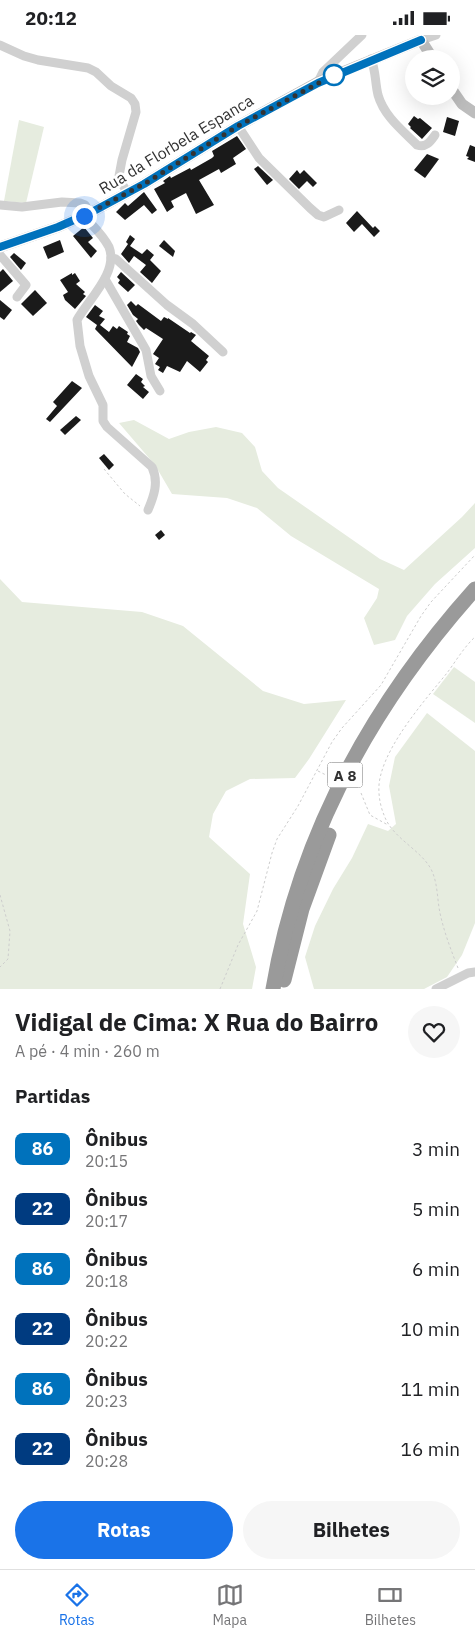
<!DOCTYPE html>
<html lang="pt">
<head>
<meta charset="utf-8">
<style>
  body { margin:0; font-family:"IBM Plex Sans",sans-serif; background:#f6f6f6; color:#202124; height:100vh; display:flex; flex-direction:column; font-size:19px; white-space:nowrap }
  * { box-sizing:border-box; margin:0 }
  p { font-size:16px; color:#757577 }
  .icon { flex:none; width:28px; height:28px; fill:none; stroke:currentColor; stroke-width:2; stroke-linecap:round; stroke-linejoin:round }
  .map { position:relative; height:954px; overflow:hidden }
  .panel { display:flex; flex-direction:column; background:#fff; flex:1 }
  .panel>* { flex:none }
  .badge { padding:0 10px; border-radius:8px; font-size:18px; line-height:32px }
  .tools { position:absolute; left:405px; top:15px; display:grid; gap:10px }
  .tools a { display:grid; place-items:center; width:55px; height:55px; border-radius:50%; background:#fff; box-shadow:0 5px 20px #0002; font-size:25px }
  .you { position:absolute; width:25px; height:25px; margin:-12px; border:4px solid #fff; border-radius:50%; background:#1a73e8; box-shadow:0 0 0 8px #1a73e833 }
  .map>.badge { position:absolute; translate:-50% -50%; box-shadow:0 0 0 2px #fff }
  h2 { padding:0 15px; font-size:19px; line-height:45px }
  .round { display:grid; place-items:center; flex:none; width:52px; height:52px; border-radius:26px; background:#f6f6f6 }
  .summary { display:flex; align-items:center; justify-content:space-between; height:85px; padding:0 15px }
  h1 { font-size:24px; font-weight:700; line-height:38px }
  .cta { display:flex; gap:10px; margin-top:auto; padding:10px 15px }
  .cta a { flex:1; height:58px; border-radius:30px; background:#1a73e8; color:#fff; font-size:20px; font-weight:700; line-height:58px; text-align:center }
  .cta a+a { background:#f6f6f6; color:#202124 }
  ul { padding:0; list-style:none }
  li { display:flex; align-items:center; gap:15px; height:60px; padding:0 15px }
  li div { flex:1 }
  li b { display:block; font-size:19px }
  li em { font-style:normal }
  li .badge { min-width:55px; font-weight:700; text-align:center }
  .status { display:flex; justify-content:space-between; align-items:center; height:35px; padding:0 25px; background:#fff; direction:ltr }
  .status svg { height:14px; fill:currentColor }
  .tab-bar { display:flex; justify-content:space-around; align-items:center; height:70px; border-top:1px solid #e0e0e0; background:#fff; font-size:14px; color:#757577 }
  .tab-bar a { display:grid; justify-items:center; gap:2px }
  .tab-bar .on { color:#1a73e8 }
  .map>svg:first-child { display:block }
</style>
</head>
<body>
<div class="status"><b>20:12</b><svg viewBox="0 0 49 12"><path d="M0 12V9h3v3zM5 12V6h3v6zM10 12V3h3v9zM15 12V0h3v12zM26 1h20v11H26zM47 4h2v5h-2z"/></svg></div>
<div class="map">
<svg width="475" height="954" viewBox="0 0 475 954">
  <rect width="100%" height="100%" fill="#fff"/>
  <g fill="#e6ecdf">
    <path d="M19 85 44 92 26 168 4 166Z"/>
    <path d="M134 385 169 404 189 397 216 392 242 398 255 412 262 436 278 453 380 524 404 535 462 482 475 468V513L435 549 407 581 395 605 374 610 364 583 377 563 379 554 291 501 257 473 227 463 172 459 155 430 119 388Z"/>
    <path d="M0 544 22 567 142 577 183 591 263 656 304 669 346 665 309 724 295 743 250 744 226 756 213 779 209 802 250 839 243 889 256 932 252 954H0Z"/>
    <path d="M454 632 475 647V688L433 659Z"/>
    <path d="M427 678 475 716V888L462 920 447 942 424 954H314L305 922 315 891 333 854 352 823 368 789 388 796 396 789 389 751 395 722Z"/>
  </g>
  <g fill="#1a1a1a">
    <path d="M414 81 418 84 420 83 432 93 422 104 410 93 411 92 408 89Z"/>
    <path d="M447 82 459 86 455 101 443 97Z"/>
    <path d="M237 101 246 114 233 123 236 129 221 138 219 134 199 145 214 170 196 179 186 158 171 166 174 172 167 177 154 154 165 148 163 146 170 141 171 143 190 133 191 135 212 123 214 121 212 116Z"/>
    <path d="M470 110 475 112V127L467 124 469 122 466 121Z"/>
    <path d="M427 119 439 124 425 143 414 135Z"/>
    <path d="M258 131 273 145 267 150 254 134Z"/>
    <path d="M297 135 300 139 304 135 317 148 313 152 307 146 299 154 289 144Z"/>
    <path d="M144 157 157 175 152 179 144 170 125 185 116 177 125 168 128 171Z"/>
    <path d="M357 176 373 193 375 191 380 196 374 202 362 189 354 197 346 188Z"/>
    <path d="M84 192 93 203 88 207 97 216 91 223 73 201Z"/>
    <path d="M130 200 135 204 130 211 142 219 147 214 154 220 150 225 161 236 152 248 140 237 146 230 134 221 129 228 121 219 128 209 126 207Z"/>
    <path d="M60 205 64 217 48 224 43 212Z"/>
    <path d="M164 205 175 216 173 222 159 211Z"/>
    <path d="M14 218 26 228 21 235 10 222Z"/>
    <path d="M3 234 13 246 0 257V237Z"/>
    <path d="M121 237 135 250 128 257 118 248 120 245 117 242Z"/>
    <path d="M72 238V240L75 238 80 246 76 249 85 257 83 259 86 261 75 274 65 265 63 260 68 257 60 245Z"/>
    <path d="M35 255 47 268 33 281 21 269Z"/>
    <path d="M0 265 12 275 4 285 0 282Z"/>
    <path d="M131 266 136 271 138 269 161 286 164 282 168 284V283L190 298 191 297 196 300 191 306 209 321 206 325 208 327 200 337 187 326 180 337 167 331 163 338 158 335 160 332 155 329 159 323 153 319 163 304 146 293 144 295 139 290 136 286 138 284 133 280 127 270Z"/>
    <path d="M95 270 103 276 99 281 105 284 100 290 109 297 113 291 117 294 119 291 128 297 127 299 130 301 127 307 138 313 140 317 132 332 95 294 97 290 86 282Z"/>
    <path d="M136 339 143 344 141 347 145 351 143 352 149 357 143 364 127 350Z"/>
    <path d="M72 346 82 353 50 387 46 384 57 371 53 367Z"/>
    <path d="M76 381 81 385 65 400 60 395Z"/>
    <path d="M104 419 114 430 109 435 99 423Z"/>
    <path d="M161 495 165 500 159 505 155 500Z"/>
  </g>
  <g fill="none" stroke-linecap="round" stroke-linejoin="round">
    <g stroke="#cdcdcd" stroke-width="1" stroke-dasharray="2.5 2.5" stroke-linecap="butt">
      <path d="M104 434 125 459 140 471"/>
      <path d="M318 736 326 740"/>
      <path d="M361 758 370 780 388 790"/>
      <path d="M0 860 10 896 8 924 0 932"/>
      <path d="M458 933C451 915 444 897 440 878 437 864 438 848 431 834 420 814 392 803 384 780 379 768 377 752 381 739 390 705 425 665 447 638 456 626 464 612 475 602"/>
      <path d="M220 954 238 910 257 876 272 818 277 804 298 771 332 707 342 693 381 650 421 581 431 567 475 520"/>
    </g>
    <g stroke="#d0d0d0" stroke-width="9">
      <path d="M421 5 436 0"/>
      <path d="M0 10 24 21 38 25 88 33 96 37 111 51 131 63 135 69 136 77 122 125 119 141 120 146 128 158"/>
      <path d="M371 24C376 36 375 48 378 60 384 81 402 95 417 110 426 113 430 107 435 100"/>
      <path d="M318 47 323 37 362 0"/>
      <path d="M238 91 259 123 310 173 318 180 324 182 339 175"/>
      <path d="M0 170 22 172 62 167 80 168 85 170 90 178"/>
      <path d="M84 181C93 191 103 200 109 212 119 237 88 265 77 285L80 311 89 341 103 370V386L107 392 152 432C159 447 154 461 148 475"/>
      <path d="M0 220 26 250 17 262"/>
      <path d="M111 223 116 224 167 270 193 289 223 317"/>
      <path d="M105 244 146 315 151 341 160 356"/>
      <path d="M436 954 468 938 475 937"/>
    </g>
    <g stroke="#bdbdbd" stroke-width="11">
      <path d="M451 53 462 69 475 78"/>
      <path d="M0 212 58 192 90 178 144 149 238 91 318 47 421 5 433 24"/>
    </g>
    <g stroke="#9a9a9a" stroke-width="15">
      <path d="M284 945 302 874 329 800"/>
      <path d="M273 954C299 801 372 669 475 554"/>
    </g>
  </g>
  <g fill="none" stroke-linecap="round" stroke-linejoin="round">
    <g stroke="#fff" stroke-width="11">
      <path id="line" d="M0 212 58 192 90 178 144 149 238 91 318 48 421 5"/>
    </g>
    <use href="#line" stroke="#0072bc" stroke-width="8"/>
    <path stroke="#333" stroke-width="5" stroke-dasharray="0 9" d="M84 181 144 149 238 91 334 40"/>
  </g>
  <circle fill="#fff" stroke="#0072bc" stroke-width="2.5" cx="334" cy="40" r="10"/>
  <g text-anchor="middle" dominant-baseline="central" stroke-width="5" stroke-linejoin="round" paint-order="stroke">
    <rect fill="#fff" stroke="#707070" stroke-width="1" x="327.5" y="727.5" width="35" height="25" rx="4"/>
    <g font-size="15" font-weight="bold" fill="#333">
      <text x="345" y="740">A 8</text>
    </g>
    <g font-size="16" fill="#333" stroke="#fff">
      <text transform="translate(176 109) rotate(-31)">Rua da Florbela Espanca</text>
    </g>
  </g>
</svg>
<div class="tools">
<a><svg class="icon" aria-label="layers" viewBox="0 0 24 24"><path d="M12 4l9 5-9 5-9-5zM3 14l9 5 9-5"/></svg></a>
</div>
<div class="you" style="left:84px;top:181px"></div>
</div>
<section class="panel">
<div class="summary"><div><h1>Vidigal de Cima: X Rua do Bairro</h1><p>A pé · 4 min · 260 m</p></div><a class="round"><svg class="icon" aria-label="heart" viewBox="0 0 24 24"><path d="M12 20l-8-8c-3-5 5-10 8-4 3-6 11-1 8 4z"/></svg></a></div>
<h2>Partidas</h2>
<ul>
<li><span class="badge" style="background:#0072bc;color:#fff">86</span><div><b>Ônibus</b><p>20:15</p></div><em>3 min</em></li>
<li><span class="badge" style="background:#003b80;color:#fff">22</span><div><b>Ônibus</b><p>20:17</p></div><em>5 min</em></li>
<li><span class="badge" style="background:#0072bc;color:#fff">86</span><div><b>Ônibus</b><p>20:18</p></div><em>6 min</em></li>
<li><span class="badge" style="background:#003b80;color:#fff">22</span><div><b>Ônibus</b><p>20:22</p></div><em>10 min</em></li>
<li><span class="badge" style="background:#0072bc;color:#fff">86</span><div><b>Ônibus</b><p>20:23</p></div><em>11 min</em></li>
<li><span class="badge" style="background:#003b80;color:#fff">22</span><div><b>Ônibus</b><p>20:28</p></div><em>16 min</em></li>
</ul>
<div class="cta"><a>Rotas</a><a>Bilhetes</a></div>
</section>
<nav class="tab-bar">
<a class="on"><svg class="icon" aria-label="directions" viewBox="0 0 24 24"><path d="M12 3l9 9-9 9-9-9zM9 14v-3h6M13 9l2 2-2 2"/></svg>Rotas</a>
<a><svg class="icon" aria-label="map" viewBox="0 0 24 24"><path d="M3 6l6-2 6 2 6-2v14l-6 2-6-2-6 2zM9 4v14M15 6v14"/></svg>Mapa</a>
<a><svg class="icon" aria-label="tickets" viewBox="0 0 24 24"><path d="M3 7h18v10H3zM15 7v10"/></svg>Bilhetes</a>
</nav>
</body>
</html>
